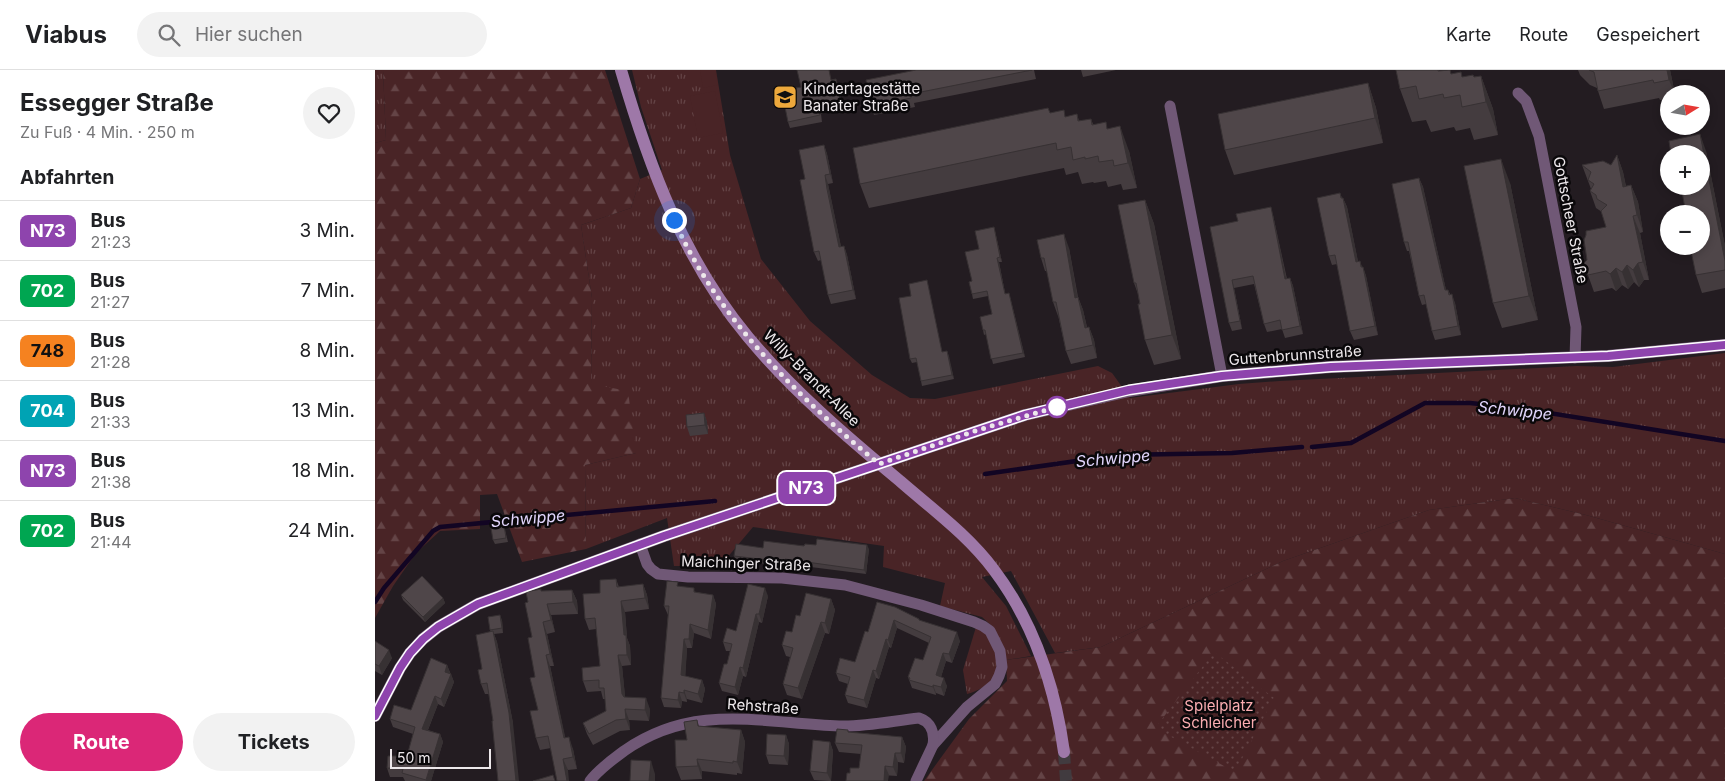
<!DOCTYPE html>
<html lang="de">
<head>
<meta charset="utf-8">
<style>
  body { margin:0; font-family:Inter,sans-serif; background:#f2f2f2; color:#202124; height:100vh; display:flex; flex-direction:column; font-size:19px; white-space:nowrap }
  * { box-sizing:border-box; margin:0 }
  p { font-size:16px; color:#757577 }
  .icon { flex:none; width:28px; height:28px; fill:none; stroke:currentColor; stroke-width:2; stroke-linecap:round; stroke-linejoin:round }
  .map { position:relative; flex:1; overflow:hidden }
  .side { display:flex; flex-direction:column; background:#fff; width:375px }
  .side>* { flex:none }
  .badge { padding:0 10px; border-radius:8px; font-size:18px; line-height:32px }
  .needle { width:32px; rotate:79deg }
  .controls { position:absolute; left:1285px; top:15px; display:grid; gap:10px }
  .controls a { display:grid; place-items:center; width:50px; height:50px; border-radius:50%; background:#fff; box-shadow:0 2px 8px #0003; font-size:25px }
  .scale { position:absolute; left:15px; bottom:12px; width:101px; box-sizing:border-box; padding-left:5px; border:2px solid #ede8eb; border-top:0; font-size:14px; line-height:18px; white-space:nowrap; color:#ede8eb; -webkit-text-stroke:4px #0a080a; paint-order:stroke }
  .you { position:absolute; width:25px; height:25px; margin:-12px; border:4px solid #fff; border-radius:50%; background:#1a73e8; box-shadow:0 0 0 8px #1a73e833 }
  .map>.badge { position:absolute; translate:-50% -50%; box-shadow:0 0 0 2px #fff }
  h2 { padding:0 20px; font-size:19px; line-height:45px }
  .round { display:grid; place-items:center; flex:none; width:52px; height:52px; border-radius:26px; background:#f2f2f2 }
  .overview { display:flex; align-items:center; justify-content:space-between; height:85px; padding:0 20px }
  h1 { font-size:24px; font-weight:700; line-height:38px }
  .button { display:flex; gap:10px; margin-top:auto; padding:10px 20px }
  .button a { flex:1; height:58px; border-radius:30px; background:#db2777; color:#fff; font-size:20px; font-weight:700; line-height:58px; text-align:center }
  .button a+a { background:#f2f2f2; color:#202124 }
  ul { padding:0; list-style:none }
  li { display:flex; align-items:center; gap:15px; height:60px; padding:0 20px; border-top:1px solid #e0e0e0 }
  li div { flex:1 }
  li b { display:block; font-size:19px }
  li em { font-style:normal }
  li .badge { min-width:55px; font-weight:700; text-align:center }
  header { display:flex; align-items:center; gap:30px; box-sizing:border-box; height:70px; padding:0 25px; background:#fff; border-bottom:1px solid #e0e0e0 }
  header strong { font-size:24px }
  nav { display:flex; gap:28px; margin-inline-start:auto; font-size:18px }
  .search { width:350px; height:45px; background:#f2f2f2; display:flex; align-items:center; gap:12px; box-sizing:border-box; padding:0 18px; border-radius:28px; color:#757577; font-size:19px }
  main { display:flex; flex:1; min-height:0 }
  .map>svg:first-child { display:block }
</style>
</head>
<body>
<header>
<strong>Viabus</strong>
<div class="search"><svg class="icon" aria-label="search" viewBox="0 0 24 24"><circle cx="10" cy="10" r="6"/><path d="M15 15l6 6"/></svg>Hier suchen</div>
<nav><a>Karte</a><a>Route</a><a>Gespeichert</a></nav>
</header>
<main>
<section class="side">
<div class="overview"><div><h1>Essegger Straße</h1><p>Zu Fuß · 4 Min. · 250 m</p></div><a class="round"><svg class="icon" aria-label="heart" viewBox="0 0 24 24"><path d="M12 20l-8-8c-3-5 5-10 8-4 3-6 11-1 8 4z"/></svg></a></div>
<h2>Abfahrten</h2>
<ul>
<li><span class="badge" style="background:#8e44ad;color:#fff">N73</span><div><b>Bus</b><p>21:23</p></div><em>3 Min.</em></li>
<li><span class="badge" style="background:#00a651;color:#fff">702</span><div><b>Bus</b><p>21:27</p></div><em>7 Min.</em></li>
<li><span class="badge" style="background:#f58220;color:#111">748</span><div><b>Bus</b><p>21:28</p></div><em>8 Min.</em></li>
<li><span class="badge" style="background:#00a3b4;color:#fff">704</span><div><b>Bus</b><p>21:33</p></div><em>13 Min.</em></li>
<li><span class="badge" style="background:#8e44ad;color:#fff">N73</span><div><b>Bus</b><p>21:38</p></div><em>18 Min.</em></li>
<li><span class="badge" style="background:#00a651;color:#fff">702</span><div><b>Bus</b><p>21:44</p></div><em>24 Min.</em></li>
</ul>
<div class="button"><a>Route</a><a>Tickets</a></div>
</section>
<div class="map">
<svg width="1350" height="711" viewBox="0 0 1350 711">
  <defs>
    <pattern id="grass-tufts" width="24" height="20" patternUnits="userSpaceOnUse" patternTransform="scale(1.25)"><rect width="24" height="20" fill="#492426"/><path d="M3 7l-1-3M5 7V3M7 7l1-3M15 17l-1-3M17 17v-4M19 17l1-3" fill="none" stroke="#644446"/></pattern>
    <pattern id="forest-firs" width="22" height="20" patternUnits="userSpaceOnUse" patternTransform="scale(1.25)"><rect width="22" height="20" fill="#492426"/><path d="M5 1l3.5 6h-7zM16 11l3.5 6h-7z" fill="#644446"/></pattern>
    <pattern id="park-dots" width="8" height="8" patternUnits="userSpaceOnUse" patternTransform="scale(1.25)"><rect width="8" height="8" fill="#492426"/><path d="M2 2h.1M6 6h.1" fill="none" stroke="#644446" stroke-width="1.8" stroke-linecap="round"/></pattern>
  </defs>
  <rect width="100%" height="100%" fill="#231c21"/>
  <g fill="url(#grass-tufts)">
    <path d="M0 0H8L11 70 0 73Z"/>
    <path d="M257 0H341L355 85 386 189 435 251 497 305 535 328 560 329 723 296 737 303 755 328 864 314 905 311 1202 296 1238 297 1350 283V484L1211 445 1140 428 1054 440 908 491 726 577 680 583 636 501 607 507 631 536 656 586 631 590 619 558 607 547 565 536 570 513 508 497 509 476 378 457 351 489 309 496H299L292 448 211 479 210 395 261 383 216 314 217 228 206 155 256 138 265 109 287 100 266 37Z"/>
    <path d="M601 557C607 560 616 565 619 572 623 584 624 604 614 613 608 618 599 622 592 624L588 600Z"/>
  </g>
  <g fill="url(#forest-firs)">
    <path d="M8 0H230L265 109 256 138 206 155 217 228 216 314 253 321 261 383 210 395 211 479 147 492 122 424 105 425V459L65 461 41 483 18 516 0 548V73L11 70Z"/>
    <path d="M1140 428 1211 445 1350 484V711H549L594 649 632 611 631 590 726 577 908 491 1054 440Z"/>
  </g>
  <path fill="url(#park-dots)" d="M839 582 899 628 860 702 780 658Z"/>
  <g fill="#492426">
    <path d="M325 0H340L343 15 328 18Z"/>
    <path d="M340 21 348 63 323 68 315 26Z"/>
  </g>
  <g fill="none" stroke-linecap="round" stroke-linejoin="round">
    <g stroke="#120523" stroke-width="4.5">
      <path d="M937 377 976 373 1050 333H1095L1143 338 1350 371"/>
      <path d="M610 404 744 385 857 383 927 377"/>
      <path d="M0 532 9 518 58 461 65 457 340 431"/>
    </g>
    <path stroke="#413b3f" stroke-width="12" stroke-dasharray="12 6" stroke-linecap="butt" d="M689 682 691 711"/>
    <g stroke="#705876" stroke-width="11">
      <path d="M1143 23 1151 31 1164 66 1201 257 1200 288"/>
      <path d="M795 36 847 306"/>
      <path d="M265 474 272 494 276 499 283 504 313 507 407 508 470 515 546 535 599 552 608 556 615 561 625 581 627 597 624 606 620 614 592 637 558 675 541 711"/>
      <path d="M215 711C224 699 237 690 249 681 319 632 386 653 464 656 491 657 517 651 544 648 556 652 560 663 558 675"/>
    </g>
    <path stroke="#705876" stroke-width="12" d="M0 646 25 598 35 583 48 569 63 557 103 534 289 466 650 345 754 321 847 306 956 297 1233 286 1350 275"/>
    <path stroke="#9e78a8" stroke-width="12" d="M246 0C274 96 308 189 373 267 418 321 471 366 525 411 557 439 593 465 619 500 659 553 680 617 689 682"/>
  </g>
  <g fill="#443c3f">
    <path d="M659 0 661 9 539 33 540 37 499 45 496 36 491 10Z"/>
    <path d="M706 0H741L708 7Z"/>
    <path d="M1021 0H1064V1L1087 7H1099L1106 6 1118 39 1123 65 1099 70 1095 58 1081 61 1079 57 1056 62 1051 50 1037 52 1025 19Z"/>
    <path d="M1203 0H1295L1300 24H1294V29L1285 30 1284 28 1229 39 1222 18 1215 15 1205 5Z"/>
    <path d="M457 10 463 15 468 39 446 44 447 52 415 58 413 52 414 36 426 17Z"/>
    <path d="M993 13 1001 38 1008 73 859 105 850 80Z"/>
    <path d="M673 38 675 43 691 47 702 44 704 51 716 49 718 54 733 59 754 81 762 118 748 120 746 114 733 117 731 111 719 113 718 112 707 114 703 102 691 105 689 98 494 138 485 114Z"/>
    <path d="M449 75 452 84 458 113 453 114 466 177 469 176 472 185 481 229 456 234 453 225 446 190 443 191 439 182 430 109Z"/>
    <path d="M1331 81 1350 176V218L1327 223 1321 205 1326 176 1304 116H1326Z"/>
    <path d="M1242 85 1248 102 1251 116 1256 115 1263 132 1268 162 1265 163 1274 210H1269L1264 217 1259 212 1253 219 1247 215 1241 221 1237 218 1219 222 1213 205 1212 190 1231 157 1227 142 1221 138 1215 121 1216 119 1207 95H1236Z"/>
    <path d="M1044 108 1048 117 1071 220H1073L1080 233 1086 265 1060 270 1057 261 1051 234 1047 235 1044 226 1034 181H1032L1029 172Z"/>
    <path d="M1135 113 1163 250 1127 258 1118 233Z"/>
    <path d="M965 123 967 128H968L972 137 983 192 985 191 987 197H988L991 206 1003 265 979 270 975 261 962 194 957 195 954 186Z"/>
    <path d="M770 130 779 154 806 289 779 295 770 270 763 224 759 213Z"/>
    <path d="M898 145 912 209 915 208 918 216 928 264 910 268 907 259 892 262 889 254 879 214 859 218 867 259 857 261 854 253 835 157Z"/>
    <path d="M619 157 627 192H624L630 223 635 227 650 287 618 294 611 264 609 265 608 260 617 244 613 226 598 229 597 224V211L604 179Z"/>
    <path d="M694 178 703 227 708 240 712 257H714L719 270 722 288 696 294 691 281 683 245V246L678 232 672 201H670L666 188Z"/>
    <path d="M553 215 567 282 572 281 579 309 547 316 542 292 537 293 535 289 536 226Z"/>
    <path d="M329 343 332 352 333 364 315 366 312 357Z"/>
    <path d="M130 460 133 472 120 474 118 470Z"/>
    <path d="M441 475 494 479 491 504 412 494V496L361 491 359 486 388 478Z"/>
    <path d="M241 509 244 517 268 514 272 525 274 539 250 542 252 568 255 576 256 595 247 596 250 627 275 639 274 651 254 650 255 660 245 661 218 675 212 664 208 653 231 641 230 629H228L226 621 212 622 208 611 225 596 221 559 214 560 210 549 225 523Z"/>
    <path d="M304 516 321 522 338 525 341 534 336 569 319 563 317 578H312L310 606 327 610 330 619 327 633 312 629V632L307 631 306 638 289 637 286 628 293 545 289 536Z"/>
    <path d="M197 520 202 531 203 544 176 545 180 562 172 564 179 596H175L190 668 198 679 202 699 193 700 176 678 165 680 161 668 163 640 157 567 153 532 167 521Z"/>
    <path d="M26 525 68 528 70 533 50 552 28 530Z"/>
    <path d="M393 526 387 553 384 552 371 607 368 606 363 625 347 621 344 613 352 594 355 581H351L348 572 361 561Z"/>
    <path d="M456 529 460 540 454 564 450 563 427 629 412 625 408 614 415 587 411 586 407 575 417 562 425 546Z"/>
    <path d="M502 532 545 551 585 571 577 593 571 591 566 607 572 616 569 626 561 623V625L537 618 533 607 548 590 554 573 522 558 516 578 514 577 504 609 501 608 492 638 473 633 470 625 473 614 464 611 461 603 480 592 493 562Z"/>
    <path d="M127 550 128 563 119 564 122 572 138 653 118 651 114 624H110L106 614 107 599 116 562 115 560Z"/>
    <path d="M0 571 17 588 7 605 0 601Z"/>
    <path d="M72 595 79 612 69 637 63 634 53 660 65 664 68 672 56 711H30L28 707H15L12 698 32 686 38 664 18 657 15 649 36 640Z"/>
    <path d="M322 650 324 656 366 660 370 672 367 704 362 703V705L327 701V709L306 710 301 697 312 670Z"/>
    <path d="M474 662 527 667 531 677 529 693 523 692 522 706 475 703 484 698 486 684 464 682 460 673Z"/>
    <path d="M411 665 414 674 413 695 394 694 391 685Z"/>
    <path d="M455 672 458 681 456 711 439 710 435 701Z"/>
  </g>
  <g fill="#373133">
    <path d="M1292 0H1295L1300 24 1294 10Z"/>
    <path d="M1106 6 1118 39 1123 65 1111 32Z"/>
    <path d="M461 9 463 15 468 39 466 33Z"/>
    <path d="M993 13 1001 38 1008 73 1000 48Z"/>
    <path d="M745 56 754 81 762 118 753 93Z"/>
    <path d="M1325 64 1331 81 1350 176V191Z"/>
    <path d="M449 75 452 84 458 113 455 104Z"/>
    <path d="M1242 85 1248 102 1254 134 1248 117Z"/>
    <path d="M1126 89 1135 113 1163 250 1154 226Z"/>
    <path d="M450 105 453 114 468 186 464 177Z"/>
    <path d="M1044 108 1048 117 1073 229 1070 220Z"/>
    <path d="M1256 115 1263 132 1268 162 1262 145Z"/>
    <path d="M968 128 972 137 985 201 981 192Z"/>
    <path d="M770 130 779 154 806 289 797 265Z"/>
    <path d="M896 137 898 145 913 217 910 209Z"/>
    <path d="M1258 146 1265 163 1274 210 1268 192Z"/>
    <path d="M619 157 620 161 627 192 625 187Z"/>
    <path d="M689 164 694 178 705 241 700 228Z"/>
    <path d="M469 176 472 185 481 229 478 220Z"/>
    <path d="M622 188 624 192 631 228 630 224Z"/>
    <path d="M1263 193 1269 210 1264 217 1258 200Z"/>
    <path d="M1252 195 1259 212 1253 219 1247 202Z"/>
    <path d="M988 197 991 206 1003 265 1000 256Z"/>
    <path d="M1241 198 1247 215 1241 221 1235 204Z"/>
    <path d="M915 208 918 216 928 264 925 256Z"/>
    <path d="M857 210 859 218 867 259 865 251Z"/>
    <path d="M634 223 650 287 648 283Z"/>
    <path d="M1077 224 1080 233 1086 265 1083 256Z"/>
    <path d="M703 227 708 240 715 271 710 258Z"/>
    <path d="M714 257 719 270 722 288 718 275Z"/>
    <path d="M572 281 574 286 579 309 577 305Z"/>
    <path d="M329 343 332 352 333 364 330 355Z"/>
    <path d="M492 475 494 479 491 504 489 500Z"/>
    <path d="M268 514 272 525 274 539 270 528Z"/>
    <path d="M390 518 393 526 387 553 384 544Z"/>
    <path d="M197 520 202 531 203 544 198 532Z"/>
    <path d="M338 525 341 534 336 569 333 560Z"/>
    <path d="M68 528 70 533 50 552 48 547Z"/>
    <path d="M456 529 460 540 454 564 450 553Z"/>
    <path d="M246 531 250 542 252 568 255 576 256 595 252 585 249 565Z"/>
    <path d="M172 534 176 545 180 562 176 550Z"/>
    <path d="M381 544 384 552 371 607 368 598Z"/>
    <path d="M125 545 127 550 128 563 127 558Z"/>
    <path d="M519 550 522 558 516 578 513 570Z"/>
    <path d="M168 552 172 564 179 596 175 584Z"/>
    <path d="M446 552 450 563 427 629 423 618Z"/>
    <path d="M315 554 319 563 317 578 314 569Z"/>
    <path d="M118 561 122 572 138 653 144 711H141Z"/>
    <path d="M582 562 585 571 577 593 574 584Z"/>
    <path d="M309 569 312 578 310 614 306 605Z"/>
    <path d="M511 569 514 577 504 609 501 601Z"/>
    <path d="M14 580 17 588 7 605 4 596Z"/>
    <path d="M568 583 571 591 564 613 561 605Z"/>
    <path d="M171 585 175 596 193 680 189 668Z"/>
    <path d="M243 585 247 596 251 635 247 624Z"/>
    <path d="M72 595 75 603 73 610 70 602Z"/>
    <path d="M365 597 368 606 363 625 360 617Z"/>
    <path d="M498 600 501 608 492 638 489 630Z"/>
    <path d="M76 604 79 612 69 637 66 629Z"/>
    <path d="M569 608 572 616 569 626 566 617Z"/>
    <path d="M327 610 330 619 327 633 323 624Z"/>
    <path d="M558 615 561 623V625L558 617Z"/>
    <path d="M309 620 312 629V632L309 623Z"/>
    <path d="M304 622 307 631 306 638 303 630Z"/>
    <path d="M60 626 63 634 50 667 47 659Z"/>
    <path d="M271 628 275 639 274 651 270 640Z"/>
    <path d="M250 639 254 650 255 660 251 649Z"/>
    <path d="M366 660 370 672 367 704 362 692Z"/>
    <path d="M65 664 68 672 56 711H51Z"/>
    <path d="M411 665 414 674 413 695 409 686Z"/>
    <path d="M194 667 198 679 202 699 198 687Z"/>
    <path d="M527 667 531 677 529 693 526 683Z"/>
    <path d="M455 672 458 681 456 711 452 703Z"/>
    <path d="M520 683 523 692 522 706 518 697Z"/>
    <path d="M188 689 193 700 194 711H192Z"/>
    <path d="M322 689 327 701V709L323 696Z"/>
    <path d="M276 691 280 704V711H274Z"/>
    <path d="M510 696 514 705 513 711H509Z"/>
  </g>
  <g fill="#4f4649" stroke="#373133">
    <path d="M422 0H454L456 10 461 9 466 33 444 38 445 45 413 52 410 37 414 36 411 20 426 17Z"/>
    <path d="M541 0H657L536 24V28L496 36 491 10Z"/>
    <path d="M1021 0H1063V1L1075 0 1076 4 1086 2 1087 7 1098 5 1099 7 1106 6 1111 32 1087 37 1085 25 1069 28 1068 24 1044 29 1041 16 1025 19Z"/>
    <path d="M1214 0H1292L1294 10 1279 13 1278 10 1223 21 1219 2Z"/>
    <path d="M993 13 1000 48 850 80 843 44Z"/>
    <path d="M673 38 675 43 689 40 690 47 702 44 703 51 716 49 717 55 731 52 732 59 745 56 753 93 739 96 738 90 724 92 723 86 710 89V87L698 90 696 77 682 80 681 73 485 114 478 78Z"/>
    <path d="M1325 64 1350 191V200L1321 205 1315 176H1326V144H1311L1306 116H1326V84H1296L1294 71Z"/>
    <path d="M449 75 455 104 450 105 452 119 464 177 469 176 478 220 453 225 444 181 439 182 425 110 430 109 424 80Z"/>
    <path d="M1242 85 1248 117 1256 115 1262 145 1258 146 1268 192 1263 193 1258 200 1252 195 1247 202 1241 198 1235 204 1231 201 1213 205 1209 193 1212 190 1209 170 1211 165V161L1231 157 1226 141 1232 135 1222 129 1221 125 1215 121 1219 114 1213 110 1216 102 1207 95 1228 91 1236 95Z"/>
    <path d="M1126 89 1154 226 1118 233 1089 96Z"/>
    <path d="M1044 108 1070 220H1073L1074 225 1077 224 1083 256 1057 261 1049 225 1044 226 1033 172H1029L1017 114Z"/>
    <path d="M965 123 966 128H968L981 192 985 191 986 197H988L1000 256 975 261 960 185 954 186 942 128Z"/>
    <path d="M770 130 797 265 770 270 763 234H765L761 213H759L743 135Z"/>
    <path d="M896 137 910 209 915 208 925 256 907 260 905 250 889 254 878 206 857 210 865 251 854 253 835 157 863 151 861 144Z"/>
    <path d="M619 157 625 187 622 188 630 224 634 223 648 283 616 289 610 260H608L605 247 617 244 612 221 597 224 594 212 597 211 590 182 604 179 600 161Z"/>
    <path d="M689 164 700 228 703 227 710 258 714 257 718 275 691 281 681 232H678L669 188H666L662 170Z"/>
    <path d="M552 210 567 282 572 281 577 305 546 311 541 288 535 289 524 228 536 226 534 214Z"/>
    <path d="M329 343 330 355 312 357 311 345Z"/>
    <path d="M129 455 131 468 118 470 116 458Z"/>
    <path d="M442 469 492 475 489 500 410 489V492L359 486 361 474 388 478 389 471 429 476 430 474 441 475Z"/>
    <path d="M47 506 68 528 48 547 26 525Z"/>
    <path d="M241 509 242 517 268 514 270 528 246 531 249 565H251L252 585H243L247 624 249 627 271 628 270 640 250 639 251 649 241 650 214 664 208 653 231 641 229 618H224V610L208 611 207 598 225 596 220 548 210 549 208 524 225 523V510Z"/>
    <path d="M292 511 303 512 302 516 319 518V522L338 525 333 560 315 554 314 569H309L306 605 327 610 323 624 309 620V623L304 622 303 630 286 628 294 536H289Z"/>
    <path d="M373 514 390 518 384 544H381L368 598 365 597 360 617 344 613 349 594H352L357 574 348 572 352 558 361 561Z"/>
    <path d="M166 519V521L197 520 198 532 172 534 176 550 168 552 175 584 171 585 189 668 194 667 198 687 188 689 192 711H182L173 666 161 668 155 641 163 640 155 608 160 607 153 568 157 567 150 533 153 532 151 522Z"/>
    <path d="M431 523 456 529 450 553 446 552 423 618 408 614 418 578 407 575 411 561 417 562 421 545 425 546Z"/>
    <path d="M502 532 520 537 544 549V550L582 562 574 584 568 583 561 605 569 608 566 617 558 615V617L534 610 535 608 533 607 540 588 548 590 556 567 519 550 513 570 511 569 501 601 498 600 489 630 470 625 475 607 461 603 465 588 480 592 490 561 493 562Z"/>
    <path d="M125 545 127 558 115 560 113 547Z"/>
    <path d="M118 561 134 643 141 711H123L117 651H118L113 619 112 613 106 614 103 600 107 599 101 565Z"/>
    <path d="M0 571 14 580 4 596 0 594Z"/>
    <path d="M56 588 72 595 70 602 76 604 66 629 60 626 47 659 65 664 51 710 27 703 28 699 12 698 13 686H32L40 657 15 649 19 635 36 640Z"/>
    <path d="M322 650 323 656 366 660 362 692 358 691V693L322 689 323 696 301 697 300 670H312L309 652Z"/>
    <path d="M462 659 473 660V662L527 667 526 683H520L518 697 510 696 509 711H471L472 703H475V698H484L487 675 460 673Z"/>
    <path d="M392 664 411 665 409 686 391 685Z"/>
    <path d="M438 670 455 672 452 703 435 701Z"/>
    <path d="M256 690 276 691 274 711H255Z"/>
    <path d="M178 705 180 711H158Z"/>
  </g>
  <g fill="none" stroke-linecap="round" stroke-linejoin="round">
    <g stroke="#fff" stroke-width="11">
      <path id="line" d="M0 646 25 598 35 583 48 569 63 557 103 534 289 466 650 345 754 320 847 306 894 302 956 297 1233 286 1350 275"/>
    </g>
    <use href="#line" stroke="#8e44ad" stroke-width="8"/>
    <path stroke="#ede8eb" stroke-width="5" stroke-dasharray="0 9" d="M299 150C343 249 423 327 504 394L603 360 682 337"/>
  </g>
  <defs>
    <g id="school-square" transform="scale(1.25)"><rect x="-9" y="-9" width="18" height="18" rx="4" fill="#eda83c" stroke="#0a080a"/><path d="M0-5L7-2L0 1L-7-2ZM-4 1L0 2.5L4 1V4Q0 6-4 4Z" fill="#111"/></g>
  </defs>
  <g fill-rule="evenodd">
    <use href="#school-square" x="410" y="27"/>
  </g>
  <circle fill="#fff" stroke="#8e44ad" stroke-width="2.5" cx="682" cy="337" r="10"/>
  <g text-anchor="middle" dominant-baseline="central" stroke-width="5" stroke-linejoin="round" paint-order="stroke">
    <g font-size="15" fill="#ede8eb" stroke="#0a080a" text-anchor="start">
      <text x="428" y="18">Kindertagestätte<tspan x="428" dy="17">Banater Straße</tspan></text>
    </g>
    <g font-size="15" fill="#ede8eb" stroke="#0a080a">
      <text transform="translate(1196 150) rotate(79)">Gottscheer Straße</text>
      <text transform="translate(920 285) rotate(-4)">Guttenbrunnstraße</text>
      <text transform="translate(437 308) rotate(45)">Willy-Brandt-Allee</text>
      <text transform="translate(371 493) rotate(2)">Maichinger Straße</text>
      <text transform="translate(388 636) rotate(4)">Rehstraße</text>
    </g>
    <g font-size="15" fill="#fbadb1" stroke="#0a080a">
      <text x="844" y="635">Spielplatz<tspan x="844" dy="17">Schleicher</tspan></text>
    </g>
    <g font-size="16" font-style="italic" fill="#e2d6fd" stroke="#0a080a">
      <text transform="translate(1140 340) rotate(6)">Schwippe</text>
      <text transform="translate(738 388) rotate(-5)">Schwippe</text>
      <text transform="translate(153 448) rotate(-5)">Schwippe</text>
    </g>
  </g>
</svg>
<div class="controls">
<a><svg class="needle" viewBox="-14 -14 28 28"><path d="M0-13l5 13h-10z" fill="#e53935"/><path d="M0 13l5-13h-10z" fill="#757577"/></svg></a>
<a>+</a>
<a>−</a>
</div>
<div class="scale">50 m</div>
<div class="you" style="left:299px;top:150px"></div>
<b class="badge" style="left:431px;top:418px;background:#8e44ad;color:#fff">N73</b>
</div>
</main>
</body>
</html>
